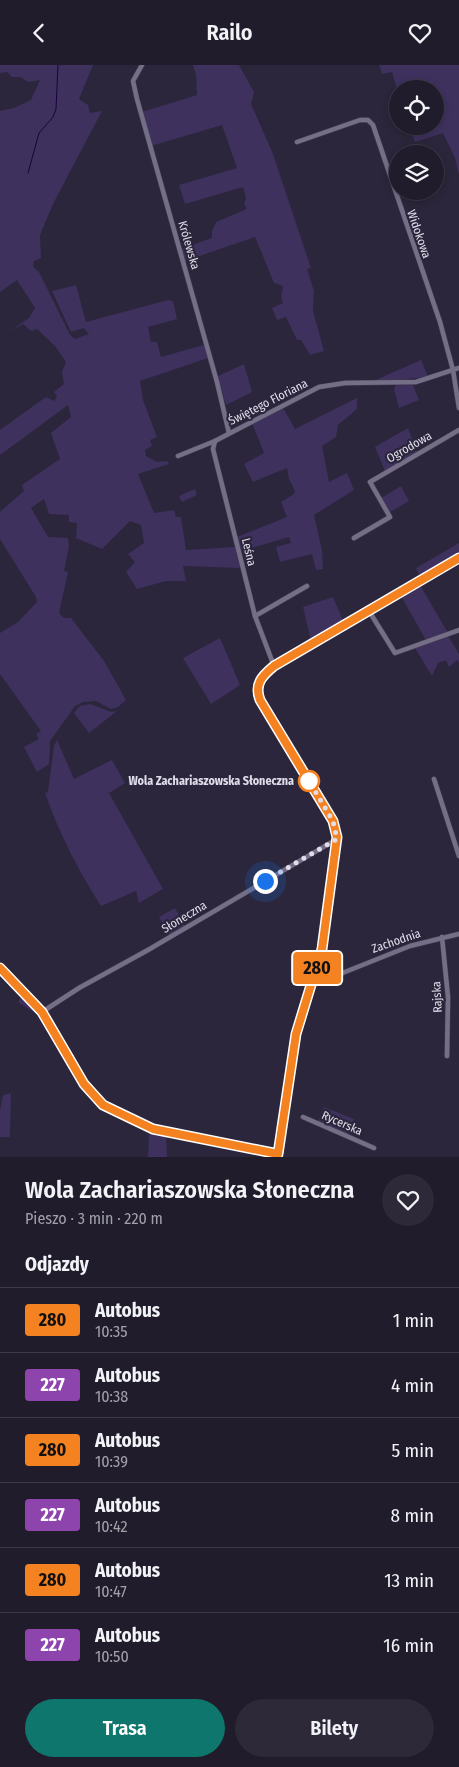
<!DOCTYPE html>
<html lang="pl">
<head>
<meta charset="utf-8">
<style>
  body { margin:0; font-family:"Fira Sans Condensed",sans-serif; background:#2d2938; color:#f1f3f6; height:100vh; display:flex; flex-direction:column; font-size:19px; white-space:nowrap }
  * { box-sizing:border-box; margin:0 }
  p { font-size:16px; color:#a2a1a9 }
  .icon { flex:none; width:28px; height:28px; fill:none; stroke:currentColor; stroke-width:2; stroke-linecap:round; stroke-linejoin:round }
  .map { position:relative; height:1092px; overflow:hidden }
  .sheet { display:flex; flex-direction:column; background:#201c2c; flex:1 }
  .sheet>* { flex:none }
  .badge { padding:0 10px; border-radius:4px; font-size:18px; line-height:32px }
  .fabs { position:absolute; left:389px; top:15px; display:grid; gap:10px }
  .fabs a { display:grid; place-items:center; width:55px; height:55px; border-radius:50%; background:#201c2c; box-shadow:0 2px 8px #0003,0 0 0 1px #3d3a48; font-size:25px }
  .you { position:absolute; width:25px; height:25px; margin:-12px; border:4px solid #fff; border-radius:50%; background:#1a73e8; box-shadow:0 0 0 8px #1a73e833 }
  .map>.badge { position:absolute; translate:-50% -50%; box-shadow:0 0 0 2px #fff }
  h2 { padding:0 25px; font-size:19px; line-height:45px }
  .round { display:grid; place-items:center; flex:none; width:52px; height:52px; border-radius:26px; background:#2d2938 }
  .summary { display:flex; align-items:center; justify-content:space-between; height:85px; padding:0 25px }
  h1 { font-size:24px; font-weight:600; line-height:38px }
  .action { display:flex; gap:10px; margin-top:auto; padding:10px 25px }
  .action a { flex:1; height:58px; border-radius:30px; background:#0f766e; color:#fff; font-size:20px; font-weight:600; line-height:58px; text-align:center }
  .action a+a { background:#2d2938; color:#f1f3f6 }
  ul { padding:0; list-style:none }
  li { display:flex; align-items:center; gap:15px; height:65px; padding:0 25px; border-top:1px solid #3d3a48 }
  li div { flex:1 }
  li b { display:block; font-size:19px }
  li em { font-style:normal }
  li .badge { min-width:55px; font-weight:700; text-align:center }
  header { display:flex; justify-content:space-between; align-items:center; height:65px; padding:0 25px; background:#201c2c; font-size:22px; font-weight:600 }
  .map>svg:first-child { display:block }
</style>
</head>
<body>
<header><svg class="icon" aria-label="back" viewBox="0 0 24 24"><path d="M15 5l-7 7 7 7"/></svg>Railo<svg class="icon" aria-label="heart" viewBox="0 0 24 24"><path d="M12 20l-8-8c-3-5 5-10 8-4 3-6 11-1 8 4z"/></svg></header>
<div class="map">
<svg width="459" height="1092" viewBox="0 0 459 1092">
  <rect width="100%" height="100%" fill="#2b263b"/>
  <g fill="#3e315e">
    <path d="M0 0H93L79 34 88 40 90 48 102 46 54 137 42 165 40 171 41 193 34 196 33 202 39 207 70 270 75 274 89 269 84 263 71 267 52 226 76 220 86 257 168 235 173 236 177 254 148 262 151 277H157L161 292 204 280 208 293 140 316 143 335 157 372 150 375 152 381 145 385 146 391 157 397 167 396 169 399 138 409 154 448 174 445 176 452H181L186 485 235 482 240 503 183 501 186 516H166L137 524 126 507 135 497 128 489 144 478 141 460 130 456 102 484 76 473 77 458 69 457V450L49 449 44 434 31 443 48 472 68 473 69 481 64 506 68 507 59 548 64 553H71L104 596 126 635 118 642 111 644 96 636 83 637 75 641 50 676 49 699 37 707 24 682 39 674 36 669 41 666 0 609V568L18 557 37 537 36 532 0 474V447L24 426 22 420 60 394 51 368 71 352 68 340 0 390V365L46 332 54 336 57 332 54 327 64 319 62 307 66 297 55 281 37 264 31 266 23 259 10 266 29 253 35 243 17 215 0 227V46L14 43 31 35 40 15 28 17 21 12H12L7 7 0 8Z"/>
    <path d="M193 0H239L254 27 251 39 273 89 311 203 307 204 314 226 313 246 324 286 310 290 301 275H297L286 252 277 255 272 243 283 238 281 232 283 221 274 218 255 172 185 196 181 184 212 173V166L216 157 247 144 244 139 246 133 243 122 185 139 179 120 237 103 222 60 151 81 142 47 197 30 196 10Z"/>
    <path d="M379 0H459V110L455 93 443 68 415 77 409 61H435V24H397L392 7 382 9Z"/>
    <path d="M421 295 428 312 378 317V314Z"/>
    <path d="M244 299 252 327 226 340 218 311Z"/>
    <path d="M396 320H413L419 335 399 343 394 324Z"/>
    <path d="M357 333V344L338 360 336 372 322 381 329 417 347 408 354 425 314 450 322 485 323 504 316 505 312 489 280 497 276 482 291 478 289 472 241 486 237 472 287 452 281 437 294 429 295 426 289 414 287 403 253 417 244 399 264 388 252 358 283 343 295 364Z"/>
    <path d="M408 363 417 387 385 406 375 382Z"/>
    <path d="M401 421 409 436 390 447 381 433Z"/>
    <path d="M195 424 197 430 182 437 179 431Z"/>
    <path d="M459 478V490L420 512 416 503Z"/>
    <path d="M420 520 448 568 426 575 401 531Z"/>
    <path d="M333 532 344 558 311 576 303 542Z"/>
    <path d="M448 571 459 589V598L457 595 449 602 446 595 438 598 432 611 415 583Z"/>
    <path d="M220 573 240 620 211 639 183 593Z"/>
    <path d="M90 639 111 647 117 646 89 668 74 648 80 641Z"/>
    <path d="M57 675 74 714 112 695 125 718 109 728 163 824 139 838 136 826 101 841C78 805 59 768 45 728L48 727 54 681Z"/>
    <path d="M175 843 185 861 169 870 159 852Z"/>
    <path d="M22 931 39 948 69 998 38 950 18 937Z"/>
    <path d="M11 1028 10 1072H0V1046L3 1030Z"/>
    <path d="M324 1042 354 1054 348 1070 318 1057Z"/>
    <path d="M149 1066 166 1071 167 1092H148Z"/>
  </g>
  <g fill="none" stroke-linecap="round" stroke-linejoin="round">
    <path stroke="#1b023d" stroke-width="1" d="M28 108 39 68 53 52 56 44 58 0"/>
    <g stroke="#454051" stroke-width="5.5">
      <g id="minor">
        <path d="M142 0 133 16 137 34 217 317 229 368"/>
        <path d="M297 77 360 55H368L373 60 440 257 453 305 459 343"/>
        <path d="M215 376 213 384 255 551 274 601"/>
        <path d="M178 391 215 376 319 322 345 318 416 317 459 303"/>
        <path d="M354 473 390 452 370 417 459 365"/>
        <path d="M369 546 395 588 459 565"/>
        <path d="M255 551 307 521"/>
        <path d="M434 714 459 791"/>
        <path d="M442 872 448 932 447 991"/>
        <path d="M313 916 320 917 410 881 459 869"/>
        <path d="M42 947 79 923 148 885 337 774"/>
        <path d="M303 1052 374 1083"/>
      </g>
    </g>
    <g stroke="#454051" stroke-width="7">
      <g id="tertiary">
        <path d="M0 903 42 947 84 1019 103 1040 153 1064 277 1089"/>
        <path d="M277 1092 296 969 322 884 337 772 333 756 260 635C254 619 262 611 274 601L459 493"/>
      </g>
    </g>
    <use href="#minor" stroke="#746e87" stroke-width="4.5"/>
    <use href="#tertiary" stroke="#746e87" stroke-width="5.5"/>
  </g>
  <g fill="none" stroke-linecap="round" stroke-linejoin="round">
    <g stroke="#fff" stroke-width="11">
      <path id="line" d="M0 903 42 947 84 1019 103 1040 153 1064 278 1089 296 969 322 884 337 772 333 756 260 635C254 619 262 611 274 601L459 493"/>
    </g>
    <use href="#line" stroke="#f58220" stroke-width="8"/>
    <path stroke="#e0ddeb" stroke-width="5" stroke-dasharray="0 9" d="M265 816 337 774 333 756 309 716"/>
  </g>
  <circle fill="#fff" stroke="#f58220" stroke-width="2.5" cx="309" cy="716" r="10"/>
  <g text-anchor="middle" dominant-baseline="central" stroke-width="4.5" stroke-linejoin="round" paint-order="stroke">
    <g font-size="12" fill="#e0ddeb" stroke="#2b263b">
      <text transform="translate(419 169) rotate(71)">Widokowa</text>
      <text transform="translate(189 180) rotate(74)">Królewska</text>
      <text transform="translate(268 337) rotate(-27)">Świętego Floriana</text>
      <text transform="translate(409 382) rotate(-30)">Ogrodowa</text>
      <text transform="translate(249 487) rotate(76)">Leśna</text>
      <text transform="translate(184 852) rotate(-31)">Słoneczna</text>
      <text transform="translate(396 876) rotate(-19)">Zachodnia</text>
      <text transform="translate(437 932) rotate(-93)">Rajska</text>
      <text transform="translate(342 1058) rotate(24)">Rycerska</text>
    </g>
    <g font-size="12" font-weight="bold" fill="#e0ddeb" stroke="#2b263b" text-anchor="end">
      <text x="294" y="716">Wola Zachariaszowska Słoneczna</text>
    </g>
  </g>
</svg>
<div class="fabs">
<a><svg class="icon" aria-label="locate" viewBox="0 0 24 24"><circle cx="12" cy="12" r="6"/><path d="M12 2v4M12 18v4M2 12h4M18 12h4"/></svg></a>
<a><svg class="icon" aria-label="layers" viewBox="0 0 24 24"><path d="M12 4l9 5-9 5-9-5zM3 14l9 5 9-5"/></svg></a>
</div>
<div class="you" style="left:265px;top:816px"></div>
<b class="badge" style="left:317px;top:903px;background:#f58220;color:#111">280</b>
</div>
<section class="sheet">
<div class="summary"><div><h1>Wola Zachariaszowska Słoneczna</h1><p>Pieszo · 3 min · 220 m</p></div><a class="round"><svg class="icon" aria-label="heart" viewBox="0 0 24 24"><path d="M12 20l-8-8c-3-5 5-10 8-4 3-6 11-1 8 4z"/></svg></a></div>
<h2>Odjazdy</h2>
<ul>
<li><span class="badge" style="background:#f58220;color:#111">280</span><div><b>Autobus</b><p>10:35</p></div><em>1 min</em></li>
<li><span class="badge" style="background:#8e44ad;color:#fff">227</span><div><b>Autobus</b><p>10:38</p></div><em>4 min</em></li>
<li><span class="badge" style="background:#f58220;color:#111">280</span><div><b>Autobus</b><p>10:39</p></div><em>5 min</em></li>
<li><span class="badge" style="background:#8e44ad;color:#fff">227</span><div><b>Autobus</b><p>10:42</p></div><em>8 min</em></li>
<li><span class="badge" style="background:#f58220;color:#111">280</span><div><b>Autobus</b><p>10:47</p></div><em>13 min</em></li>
<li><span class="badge" style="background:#8e44ad;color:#fff">227</span><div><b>Autobus</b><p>10:50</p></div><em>16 min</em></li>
</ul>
<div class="action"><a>Trasa</a><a>Bilety</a></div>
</section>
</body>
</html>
